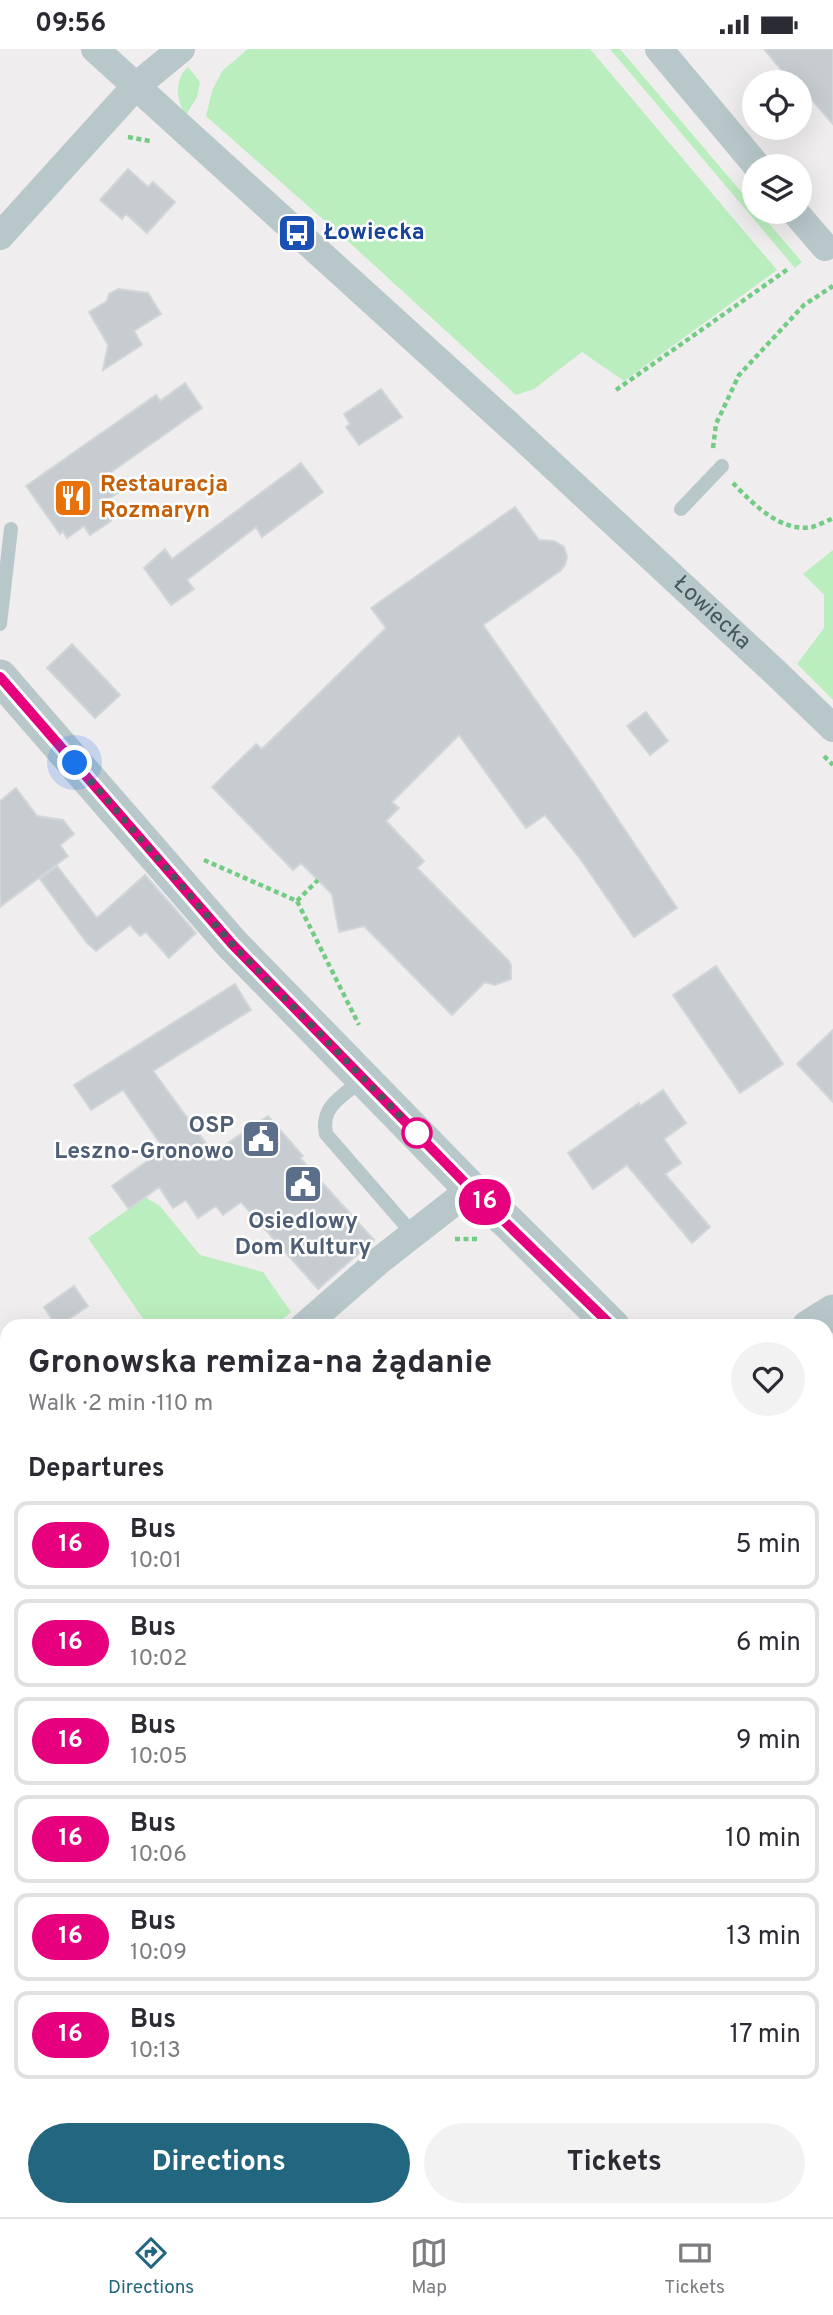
<!DOCTYPE html>
<html lang="en">
<head>
<meta charset="utf-8">
<style>
  body { margin:0; font-family:Overpass,sans-serif; background:#f2f2f3; color:#2b2b33; height:100vh; display:flex; flex-direction:column; font-size:26px; white-space:nowrap }
  * { box-sizing:border-box; margin:0 }
  p { font-size:23px; color:#7c7c81 }
  .icon { flex:none; width:38px; height:38px; fill:none; stroke:currentColor; stroke-width:2; stroke-linecap:round; stroke-linejoin:round }
  .map { position:relative; flex:1; overflow:hidden }
  .panel { position:absolute; left:0px; top:1270px; width:833px; height:898px; display:flex; flex-direction:column; background:#fff; border-radius:21px 21px 0 0; box-shadow:0 7px 28px #0002 }
  .panel>* { flex:none }
  .badge { padding:0 14px; border-radius:23px; font-size:24px; line-height:46px }
  .buttons { position:absolute; left:742px; top:21px; display:grid; gap:14px }
  .buttons a { display:grid; place-items:center; width:70px; height:70px; border-radius:50%; background:#fff; box-shadow:0 7px 28px #0002; font-size:35px }
  .you { position:absolute; width:35px; height:35px; margin:-18px; border:5px solid #fff; border-radius:50%; background:#1a73e8; box-shadow:0 0 0 10px #1a73e833 }
  .map>.badge { position:absolute; translate:-50% -50%; box-shadow:0 0 0 4px #fff }
  h2 { padding:0 28px; font-size:26px; line-height:63px }
  .round { display:grid; place-items:center; flex:none; width:74px; height:74px; border-radius:37px; background:#f2f2f3 }
  .overview { display:flex; align-items:center; justify-content:space-between; height:119px; padding:0 28px }
  h1 { font-size:33px; font-weight:700; line-height:52px }
  .action { display:flex; gap:14px; margin-top:auto; padding:14px 28px }
  .action a { flex:1; height:80px; border-radius:42px; background:#23667f; color:#fff; font-size:28px; font-weight:700; line-height:80px; text-align:center }
  .action a+a { background:#f2f2f3; color:#2b2b33 }
  ul { padding:0; list-style:none }
  li { display:flex; align-items:center; gap:21px; height:88px; margin:0 14px 10px; padding:0 14px; border:4px solid #e1e1e2; border-radius:14px }
  li div { flex:1 }
  li b { display:block; font-size:26px }
  li em { font-style:normal }
  li .badge { min-width:77px; font-weight:700; text-align:center }
  .status { display:flex; justify-content:space-between; align-items:center; height:49px; padding:0 35px; background:#fff; direction:ltr }
  .status svg { height:19px; fill:currentColor }
  .tab-bar { display:flex; justify-content:space-around; align-items:center; height:98px; border-top:2px solid #e1e1e2; background:#fff; font-size:19px; color:#7c7c81 }
  .tab-bar a { display:grid; justify-items:center; gap:4px }
  .tab-bar .current { color:#23667f }
  .map>svg:first-child { display:block }
</style>
</head>
<body>
<div class="status"><b>09:56</b><svg viewBox="0 0 49 12"><path d="M0 12V9h3v3zM5 12V6h3v6zM10 12V3h3v9zM15 12V0h3v12zM26 1h20v11H26zM47 4h2v5h-2z"/></svg></div>
<div class="map">
<svg width="833" height="2168" viewBox="0 0 833 2168">
  <rect width="100%" height="100%" fill="#f0edee"/>
  <g fill="#bbeebe">
    <path d="M248 0H590L777 221 624 332 582 303 534 340 516 346 351 195 206 67 212 42 222 22Z"/>
    <path d="M610 0H620L754 158V163H759L802 213 795 219Z"/>
    <path d="M188 18 200 33 197 48 186 66C176 52 174 30 188 18Z"/>
    <path d="M833 501V651L797 615 824 579V546L803 525Z"/>
    <path d="M145 1148 160 1157 200 1206 263 1223 291 1263 275 1277H148L88 1189Z"/>
  </g>
  <g fill="#c7ccd0" stroke="#d1d6d9" stroke-width="2">
    <path d="M764 0H833V75L803 41 800 44V33H791Z"/>
    <path d="M128 120 148 138 153 133 175 153 147 184 126 165 122 170 100 151Z"/>
    <path d="M118 240 148 244 161 265 134 282 142 296 103 321 108 296 89 263 107 252 109 245Z"/>
    <path d="M185 334 202 359 110 424 122 441 100 456 111 472 90 486 84 477 67 489 63 482 60 485 26 437 156 346 160 352Z"/>
    <path d="M381 340 402 368 359 396 346 378 350 375 344 365Z"/>
    <path d="M301 414 323 443 262 488 256 478 187 531 194 540 171 556 144 519 165 500 172 510Z"/>
    <path d="M515 458 539 491 554 492 564 498 567 508 565 516 560 522 483 576 593 733 677 859 634 888 581 811 545 766 526 779 459 686 392 753 399 759 386 772 424 812 417 819 509 912 511 917V930L495 936 485 933 452 966 364 877 339 883 332 845 301 814 293 821 212 738 256 695 262 700 386 579 371 559Z"/>
    <path d="M72 595 120 646 95 669 47 619Z"/>
    <path d="M646 663 668 692 650 706 627 677Z"/>
    <path d="M16 739 37 767 63 771 74 785 60 796 68 807 0 858V752Z"/>
    <path d="M57 817 97 869 145 826 196 884 169 909 146 883 140 887 130 876 96 902 87 894 40 830Z"/>
    <path d="M716 917 783 1015 740 1044 673 946Z"/>
    <path d="M235 935 251 961 153 1022 213 1104 268 1067 303 1107 300 1109 374 1191 318 1240 241 1153 223 1166 216 1157 198 1169 186 1151 173 1159 159 1138 129 1160 112 1137 164 1100 123 1041 91 1061 74 1036Z"/>
    <path d="M833 981V1053L797 1015Z"/>
    <path d="M663 1041 686 1074 664 1090 681 1114 665 1125 710 1178 692 1194 627 1116 593 1140 568 1104 639 1054 640 1057Z"/>
    <path d="M74 1237 88 1257 57 1278 44 1258Z"/>
  </g>
  <g fill="none" stroke-linecap="round" stroke-linejoin="round">
    <g stroke="#73cc84" stroke-width="4.5" stroke-dasharray="5 3.5" stroke-linecap="butt">
      <path d="M128 88 150 92"/>
      <path d="M616 341 788 220"/>
      <path d="M713 399 716 375 739 326 804 256 833 237"/>
      <path d="M733 434C752 454 781 484 812 478 819 476 827 472 833 469"/>
      <path d="M824 707 833 716"/>
      <path d="M204 811 297 852 359 976"/>
      <path d="M297 852 318 831"/>
      <path d="M455 1190H477"/>
    </g>
    <g stroke="#b8c7ca" stroke-width="14">
      <path d="M681 460 722 417"/>
      <path d="M0 575 11 480"/>
      <path d="M362 1031C343 1047 320 1057 326 1085L413 1185"/>
    </g>
    <g stroke="#b8c7ca" stroke-width="28">
      <path id="s1" d="M95 0 522 388 775 623 833 679"/>
      <path d="M659 0 757 117"/>
      <path d="M795 163 825 198"/>
      <path d="M0 187 135 38 181 0"/>
      <path d="M303 1278 380 1211 471 1140"/>
      <path d="M826 1490 833 1498"/>
      <path d="M0 1503 7 1498"/>
      <path d="M0 1633 7 1641"/>
      <path d="M0 1980 7 1977"/>
      <path d="M528 2161 534 2168"/>
    </g>
    <g stroke="#b8c7ca" stroke-width="35">
      <path d="M0 628 232 895 471 1140 509 1174 613 1278"/>
      <path d="M809 1278 833 1263"/>
    </g>
  </g>
  <g fill="none" stroke-linecap="round" stroke-linejoin="round">
    <g stroke="#fff" stroke-width="16">
      <path id="line" d="M0 628 232 895 471 1140 613 1278"/>
    </g>
    <use href="#line" stroke="#e6007e" stroke-width="10"/>
    <path stroke="#45575a" stroke-width="7" stroke-dasharray="0 12.6" d="M75 714 232 895 417 1084"/>
  </g>
  <defs>
    <g id="bus-square" transform="scale(2.0125)"><rect x="-9" y="-9" width="18" height="18" rx="4" fill="#1a4fb4" stroke="#fff"/><path d="M-5-6H5V4H4V6H2V4H-2V6H-4V4H-5ZM-3.5-4V0h7V-4ZM-3.5 1.2v1.5H-2V1.2ZM2 1.2v1.5H3.5V1.2Z" fill="#fff"/></g>
    <g id="restaurant-square" transform="scale(2.0125)"><rect x="-9" y="-9" width="18" height="18" rx="4" fill="#e8710a" stroke="#fff"/><path d="M-5-6h1v4h1v-4h1v4h1v-4h1v5L-1.5 .5V6h-2V.5L-5-1ZM5-6V6H3V1.5H1.5Q1.5-4 5-6Z" fill="#fff"/></g>
    <g id="civic-square" transform="scale(2.0125)"><rect x="-9" y="-9" width="18" height="18" rx="4" fill="#5c6f8a" stroke="#fff"/><path d="M-.6-6.5H3V-4.5H.6V-3L4-1V1h2V6H-6V1h2V-1L-.6-3ZM-1.2 2.5V6h2.4V2.5Z" fill="#fff"/></g>
  </defs>
  <g fill-rule="evenodd">
    <use href="#bus-square" x="297" y="184"/>
    <use href="#restaurant-square" x="73" y="449"/>
    <use href="#civic-square" x="261" y="1090"/>
    <use href="#civic-square" x="303" y="1135"/>
  </g>
  <circle fill="#fff" stroke="#e6007e" stroke-width="3.5" cx="417" cy="1084" r="14"/>
  <g text-anchor="middle" dominant-baseline="central" stroke-width="5" stroke-linejoin="round" paint-order="stroke">
    <g font-size="23" font-weight="bold" fill="#164399" stroke="#fff" text-anchor="start">
      <text x="324" y="184">Łowiecka</text>
    </g>
    <g font-size="23" font-weight="bold" fill="#c56008" stroke="#fff" text-anchor="start">
      <text x="100" y="436">Restauracja<tspan x="100" dy="26">Rozmaryn</tspan></text>
    </g>
    <g font-size="23" fill="#45575a" stroke="#fff">
      <text stroke="none"><textPath href="#s1" startOffset="836">Łowiecka</textPath></text>
    </g>
    <g font-size="23" font-weight="bold" fill="#4e5e75" stroke="#fff" text-anchor="end">
      <text x="234" y="1077">OSP<tspan x="234" dy="26">Leszno-Gronowo</tspan></text>
      <text x="303" y="1173" text-anchor="middle">Osiedlowy<tspan x="303" dy="26">Dom Kultury</tspan></text>
    </g>
  </g>
</svg>
<div class="buttons">
<a><svg class="icon" aria-label="locate" viewBox="0 0 24 24"><circle cx="12" cy="12" r="6"/><path d="M12 2v4M12 18v4M2 12h4M18 12h4"/></svg></a>
<a><svg class="icon" aria-label="layers" viewBox="0 0 24 24"><path d="M12 4l9 5-9 5-9-5zM3 14l9 5 9-5"/></svg></a>
</div>
<div class="you" style="left:75px;top:714px"></div>
<b class="badge" style="left:485px;top:1153px;background:#e6007e;color:#fff">16</b>
<section class="panel">
<div class="overview"><div><h1>Gronowska remiza-na żądanie</h1><p>Walk · 2 min · 110 m</p></div><a class="round"><svg class="icon" aria-label="heart" viewBox="0 0 24 24"><path d="M12 20l-8-8c-3-5 5-10 8-4 3-6 11-1 8 4z"/></svg></a></div>
<h2>Departures</h2>
<ul>
<li><span class="badge" style="background:#e6007e;color:#fff">16</span><div><b>Bus</b><p>10:01</p></div><em>5 min</em></li>
<li><span class="badge" style="background:#e6007e;color:#fff">16</span><div><b>Bus</b><p>10:02</p></div><em>6 min</em></li>
<li><span class="badge" style="background:#e6007e;color:#fff">16</span><div><b>Bus</b><p>10:05</p></div><em>9 min</em></li>
<li><span class="badge" style="background:#e6007e;color:#fff">16</span><div><b>Bus</b><p>10:06</p></div><em>10 min</em></li>
<li><span class="badge" style="background:#e6007e;color:#fff">16</span><div><b>Bus</b><p>10:09</p></div><em>13 min</em></li>
<li><span class="badge" style="background:#e6007e;color:#fff">16</span><div><b>Bus</b><p>10:13</p></div><em>17 min</em></li>
</ul>
<div class="action"><a>Directions</a><a>Tickets</a></div>
</section>
</div>
<nav class="tab-bar">
<a class="current"><svg class="icon" aria-label="directions" viewBox="0 0 24 24"><path d="M12 3l9 9-9 9-9-9zM9 14v-3h6M13 9l2 2-2 2"/></svg>Directions</a>
<a><svg class="icon" aria-label="map" viewBox="0 0 24 24"><path d="M3 6l6-2 6 2 6-2v14l-6 2-6-2-6 2zM9 4v14M15 6v14"/></svg>Map</a>
<a><svg class="icon" aria-label="tickets" viewBox="0 0 24 24"><path d="M3 7h18v10H3zM15 7v10"/></svg>Tickets</a>
</nav>
</body>
</html>
